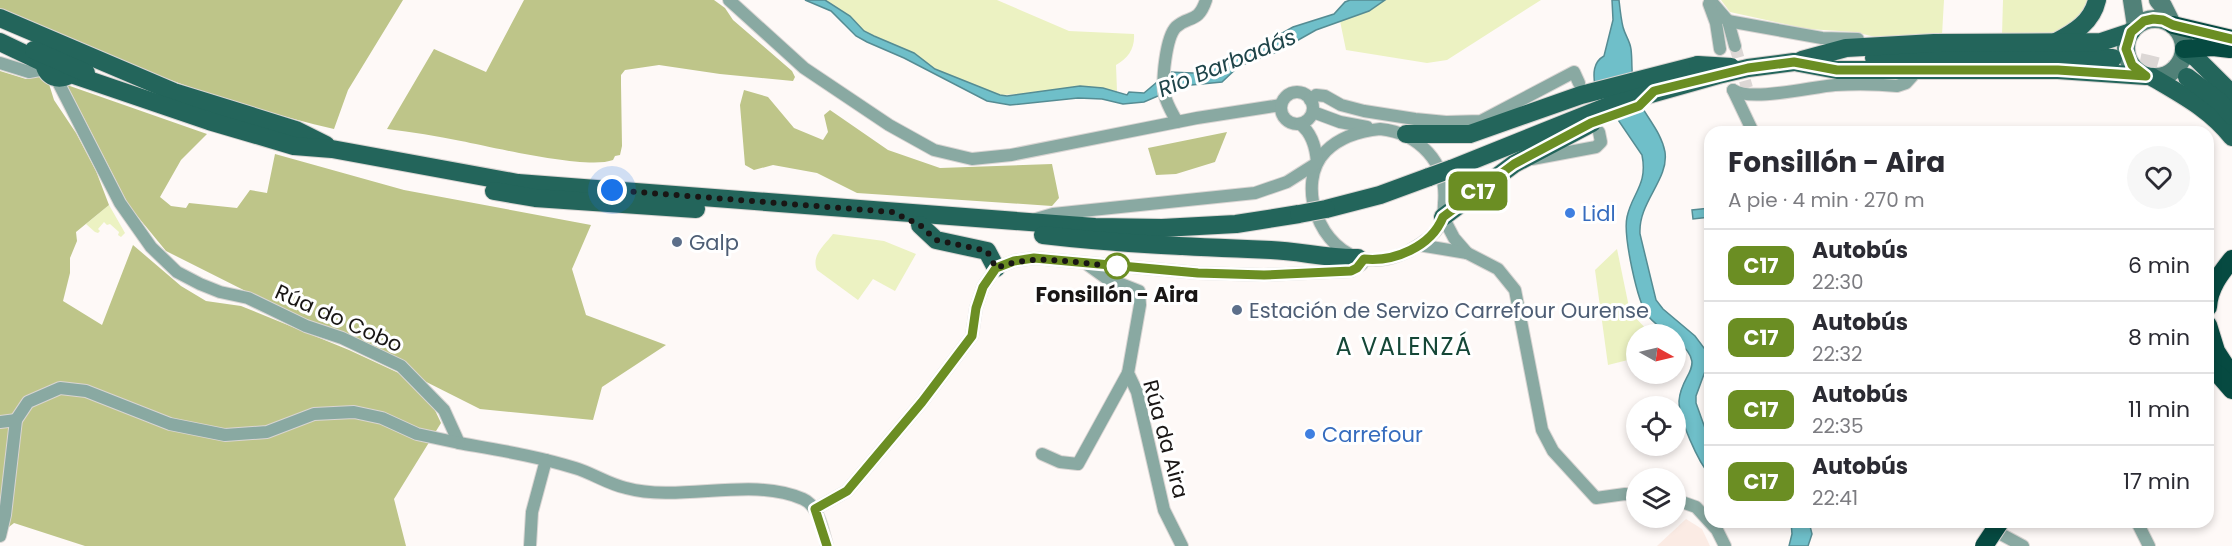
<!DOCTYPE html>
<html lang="es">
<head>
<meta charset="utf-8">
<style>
  body { margin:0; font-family:Poppins,sans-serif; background:#f7f7f7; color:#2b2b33; height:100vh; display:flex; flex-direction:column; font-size:22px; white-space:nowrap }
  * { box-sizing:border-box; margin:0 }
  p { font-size:20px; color:#7c7c81 }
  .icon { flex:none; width:33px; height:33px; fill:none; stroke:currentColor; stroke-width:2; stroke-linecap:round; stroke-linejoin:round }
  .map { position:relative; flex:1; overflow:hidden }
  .drawer { position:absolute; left:1704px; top:126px; width:510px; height:402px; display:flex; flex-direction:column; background:#fff; border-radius:18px; box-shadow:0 3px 9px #0003 }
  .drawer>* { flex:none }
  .badge { padding:0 12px; border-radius:9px; font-size:21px; line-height:39px }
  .needle { width:39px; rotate:98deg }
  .controls { position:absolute; left:1626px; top:324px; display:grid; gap:12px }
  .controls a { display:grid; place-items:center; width:60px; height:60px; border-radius:50%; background:#fff; box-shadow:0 3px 9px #0003; font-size:30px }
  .you { position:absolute; width:30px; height:30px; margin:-15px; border:4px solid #fff; border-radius:50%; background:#1a73e8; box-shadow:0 0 0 9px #1a73e833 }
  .map>.badge { position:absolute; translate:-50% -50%; box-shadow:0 0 0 3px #fff }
  .round { display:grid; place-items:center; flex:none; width:63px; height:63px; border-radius:32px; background:#f7f7f7 }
  .overview { display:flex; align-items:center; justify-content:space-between; height:102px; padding:0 24px }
  h1 { font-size:28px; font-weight:700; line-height:45px }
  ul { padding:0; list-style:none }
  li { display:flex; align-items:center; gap:18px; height:72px; padding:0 24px; border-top:2px solid #e1e1e2 }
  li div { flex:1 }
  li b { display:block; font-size:22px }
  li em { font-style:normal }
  li .badge { min-width:66px; font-weight:700; text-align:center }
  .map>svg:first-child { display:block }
</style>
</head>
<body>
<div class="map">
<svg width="2232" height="546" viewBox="0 0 2232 546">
  <rect width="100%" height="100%" fill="#fef9f7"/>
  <path fill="#fbebe4" d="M1686 519 1702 529 1710 546H1657Z"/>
  <g fill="#ecf2c2">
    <path d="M825 0H997L1069 31 1134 34C1135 49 1128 58 1116 65L1117 91 1080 86 1027 94 1000 95 935 69 914 53 874 36 864 31 850 16Z"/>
    <path d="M1385 0H1541L1447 60 1427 63 1346 50 1340 21 1369 11Z"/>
    <path d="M1721 0H1944L1942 35 1895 42 1855 32 1808 29 1730 12Z"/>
    <path d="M2003 0H2091L2067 33 2002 35Z"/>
    <path d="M109 205 125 233 121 237 118 235 119 232 110 224 107 225 104 222 98 229 100 231 98 233 95 232 86 224Z"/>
    <path d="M833 234 884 241 916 254 895 291 873 279 858 300 817 270C811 255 824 246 833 234Z"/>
    <path d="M1617 249 1630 312 1651 334H1636V358L1608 365 1595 270Z"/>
  </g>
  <g fill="#bec589">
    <path d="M0 0H403L348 90 334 129C220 103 106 58 0 9Z"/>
    <path d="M524 0H714L725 8 733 20 792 71 795 77 793 81 720 74 659 65 625 70 621 75V84L622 146 620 155 615 156 613 160C587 170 492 147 461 141 437 136 412 132 387 129L434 49 486 72Z"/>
    <path d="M0 71 26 79 43 75 49 84 54 100 76 133 96 171 109 205 76 232 77 241 70 258V273L63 301 102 325 133 245 181 286 206 301 241 306 349 350 403 375 433 406 441 423 394 499 406 546H85L14 523 0 534Z"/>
    <path d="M67 85 207 134 181 160 160 197 171 206 186 208 189 203 237 208 250 190 267 193 275 154 404 190 591 225 572 269 586 315 666 345 602 387 593 420 480 409 166 251 129 206Z"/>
    <path d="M744 90 768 97 794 128 823 140 828 132 824 115 830 110 888 150 940 168 1052 164 1059 198 1052 206 857 193 817 173 773 165 754 170 745 165 740 105Z"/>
    <path d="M1227 132 1215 162 1176 174 1156 175 1148 148Z"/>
  </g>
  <g fill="#6fbfc9" stroke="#558c93" stroke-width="1.5">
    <path d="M805 0H825L850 16 864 31 874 36 914 53 935 69 1000 95 1007 96 1080 86 1103 88 1127 95 1129 92 1144 93 1169 72 1193 73 1206 70 1223 60 1252 50 1293 27 1334 14 1345 2 1350 0H1385L1369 11 1316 30 1277 52 1239 66 1222 82 1181 86 1144 102 1123 104 1102 99 1078 98 1010 105 987 101 904 58 867 42 856 36 831 11Z"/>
    <path d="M1612 0H1619C1620 9 1621 19 1623 27 1625 35 1630 41 1631 49 1633 64 1630 80 1636 95 1643 114 1661 130 1665 152 1669 180 1638 202 1640 234L1656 300 1663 309 1695 336 1707 352V366L1696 396V403L1710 442V475C1698 462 1679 419 1679 401 1681 371 1709 368 1676 339V334H1669C1662 329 1654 323 1648 316 1637 302 1623 235 1627 217 1632 193 1648 185 1642 155L1595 86C1593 74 1593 62 1604 56L1613 20Z"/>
    <path d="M1710 208V217L1693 219 1692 210Z"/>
    <path d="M1791 522H1809L1812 534 1808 546H1789L1792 534Z"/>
  </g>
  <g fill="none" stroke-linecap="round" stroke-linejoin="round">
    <path stroke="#dcd7d5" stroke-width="12" stroke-dasharray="12 6" stroke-linecap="butt" d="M1735 46 1747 88"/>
    <path stroke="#dcd7d5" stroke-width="18" stroke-dasharray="18 9" stroke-linecap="butt" d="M2113 58C2140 61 2162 66 2187 77"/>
    <g stroke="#d9d5d3" stroke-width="14">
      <g id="street">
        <path d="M729 0 804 68 889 125 934 150 972 159 1011 155 1197 118 1281 105"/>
        <path d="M1710 0 1728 21 1735 46"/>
        <path d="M1709 4 1716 23 1720 49"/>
        <path d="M1728 21 1822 38 1858 39"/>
        <path d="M0 63 29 72 45 69"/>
        <path d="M56 78 120 203 151 247 177 272 200 284 220 292 248 298 306 326 342 338 401 366 444 410 459 443C498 450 537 456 575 468 592 473 608 484 626 488 681 503 751 476 803 499 819 506 823 531 827 546"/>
        <path d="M1733 90C1751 102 1811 87 1835 85 1856 84 1876 84 1897 86L1906 83 1917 71"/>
        <path d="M1733 90 1753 132"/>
        <circle cx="1297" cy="108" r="16"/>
        <path d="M1310 100 1316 95 1325 96 1341 105 1364 111 1415 119 1446 122 1481 121 1574 72 1579 83"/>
        <path d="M1313 112 1340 122 1367 127"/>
        <path d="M1177 122C1173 114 1167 105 1165 96 1161 82 1166 37 1176 27 1189 15 1198 24 1206 0"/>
        <path d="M1380 129C1419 133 1448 163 1444 203 1444 210 1443 218 1440 225 1433 237 1420 245 1409 251 1394 258 1381 262 1365 259 1320 253 1294 183 1326 151 1341 136 1360 131 1380 129Z"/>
        <path d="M1532 159 1596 147 1601 142 1599 132"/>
        <path d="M1443 217 1454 238 1467 253"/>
        <path d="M1036 219 1053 214 1255 193 1287 182 1317 163C1316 148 1312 133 1300 124"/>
        <path d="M1419 245 1467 253 1498 269 1515 290 1542 430 1553 451 1596 498 1625 494 1636 495"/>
        <path d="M1088 265 1106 278 1139 291 1140 305 1128 373 1137 392 1164 510 1182 546"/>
        <path d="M0 422 16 420"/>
        <path d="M1042 454 1060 462 1078 464 1128 373"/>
        <path d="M1676 500 1696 507 1717 530 1725 546"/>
        <path d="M815 509 847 491 922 402 972 336 976 308 983 287 996 268 1014 261 1034 258 1198 273 1264 275 1351 271 1362 264 1364 259"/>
        <path d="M1988 522 1997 532 2023 546"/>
        <path d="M2137 522 2149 546"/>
        <path d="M0 536 5 515 16 420 28 402 60 388 86 391 170 424 225 435 267 432 314 414 354 412 382 418 417 434 459 443"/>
        <path d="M530 546 532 512 546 460"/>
      </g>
    </g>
    <g stroke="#d9d5d3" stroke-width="20">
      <g id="secondary">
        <path d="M2132 0 2136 26"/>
        <path d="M2158 0 2163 6 2172 24"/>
        <circle cx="2155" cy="48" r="29"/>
      </g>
    </g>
    <g stroke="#d9d5d3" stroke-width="20">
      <g id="primary">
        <path d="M0 18 174 92 296 130 326 145"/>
        <path d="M0 42 44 63C47 78 59 81 71 74L209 121 294 146 332 149 518 183 1095 227 1162 228 1236 224 1299 214"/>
        <path d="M2056 42C2075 32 2092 22 2097 0"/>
        <path d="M34 50 86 73"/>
        <path d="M2184 51 2196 58 2232 94"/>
        <path d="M1874 58H2113"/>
        <path d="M1802 60 1846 48 1934 43 2101 42 2131 32"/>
        <path d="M1794 62 1837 70H2058L2146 76"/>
        <path d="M2152 77C2182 95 2210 109 2232 137"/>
        <path d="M2187 77 2220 102 2232 116"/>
        <path d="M1406 134H1470L1581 95 1698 65"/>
        <path d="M1451 169 1608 106 1718 75"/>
        <path d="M494 191 535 198 696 209"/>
        <path d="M1326 209 1380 195 1429 177"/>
        <path d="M1443 217 1514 164 1592 123"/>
        <path d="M920 225 936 240 987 251 996 268"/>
        <path d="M1043 235C1119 244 1195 247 1271 250 1300 251 1329 259 1358 258"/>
      </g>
    </g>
    <g stroke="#d9d5d3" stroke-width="20">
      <g id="highway">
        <path d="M2173 25 2232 39"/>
        <path d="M2184 49 2213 47 2230 49"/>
        <path d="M2208 307C2209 288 2220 274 2232 259"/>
        <path d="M2208 325 2216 351 2232 376"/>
        <path d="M2208 368 2219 375 2232 390"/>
      </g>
    </g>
    <use href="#street" stroke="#89a9a2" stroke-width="12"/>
    <use href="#secondary" stroke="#518178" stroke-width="18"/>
    <use href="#primary" stroke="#23655b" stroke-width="18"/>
    <use href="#highway" stroke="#064a41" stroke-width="18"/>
    <g stroke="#d9d5d3" stroke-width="20" stroke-linecap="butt">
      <g id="primary-bridge">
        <path d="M1698 65 1731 67"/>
        <path d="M1718 75 1748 68 1794 62"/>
        <path d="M1429 177 1451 169"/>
        <path d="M1299 214 1326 209"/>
      </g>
    </g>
    <g stroke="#d9d5d3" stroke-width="20" stroke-linecap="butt">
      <path id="highway-bridge" d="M1984 546 2000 522"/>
    </g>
    <use href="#primary-bridge" stroke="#23655b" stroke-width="18"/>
    <use href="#highway-bridge" stroke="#064a41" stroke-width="18"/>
  </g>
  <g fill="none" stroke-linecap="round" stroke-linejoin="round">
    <g stroke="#fff" stroke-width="14">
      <path id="line" d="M827 546 815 509 847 491 922 402 972 336 976 308 983 287 996 268 1014 261 1034 258 1198 273 1264 275 1351 271 1357 268 1364 259C1394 262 1431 247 1443 217L1514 164 1591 123 1639 106 1654 91 1748 68 1794 62 1837 70H2058L2146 76 2132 65 2126 49 2131 32 2144 21 2153 19 2163 20 2173 25 2232 39"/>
    </g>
    <use href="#line" stroke="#6b8e23" stroke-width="9"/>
    <path stroke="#191615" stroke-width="6" stroke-dasharray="0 10.8" d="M612 190 892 212 920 225 936 240 987 251 996 268C1037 252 1075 264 1117 266"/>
  </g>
  <g fill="#3f7fe0" stroke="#fff" stroke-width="2">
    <circle cx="1570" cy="213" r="6"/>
    <circle cx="1310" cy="434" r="6"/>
  </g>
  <g fill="#5c6f8a" stroke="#fff" stroke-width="2">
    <circle cx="677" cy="242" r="6"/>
    <circle cx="1237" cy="310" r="6"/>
  </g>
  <circle fill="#fff" stroke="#6b8e23" stroke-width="3" cx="1117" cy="266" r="12"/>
  <g text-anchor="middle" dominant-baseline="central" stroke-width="6" stroke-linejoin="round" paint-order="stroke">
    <g font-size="21" fill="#366cbe" stroke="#fff" text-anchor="start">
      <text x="1582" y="213">Lidl</text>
      <text x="1322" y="434">Carrefour</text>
    </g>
    <g font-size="21" fill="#4e5e75" stroke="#fff" text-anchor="start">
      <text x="689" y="242">Galp</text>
      <text x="1249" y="310">Estación de Servizo Carrefour Ourense</text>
    </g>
    <g font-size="21" font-weight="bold" fill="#191615" stroke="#fff">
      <text x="1117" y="294">Fonsillón - Aira</text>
    </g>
    <g font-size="21" fill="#191615" stroke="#fff">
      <text transform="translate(339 318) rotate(24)">Rúa do Cobo</text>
      <text transform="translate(1166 439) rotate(75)">Rúa da Aira</text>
    </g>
    <g font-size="22" font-style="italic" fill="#1f454a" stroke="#fff">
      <text transform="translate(1227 63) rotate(-22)">Rio Barbadás</text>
    </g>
    <g font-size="24" letter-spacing="1.5" fill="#154737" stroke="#fff">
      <text x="1404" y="346">A VALENZÁ</text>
    </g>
  </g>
</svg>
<div class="controls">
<a><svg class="needle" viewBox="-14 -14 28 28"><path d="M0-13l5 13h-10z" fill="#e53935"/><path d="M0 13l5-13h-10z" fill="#7c7c81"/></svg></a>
<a><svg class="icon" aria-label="locate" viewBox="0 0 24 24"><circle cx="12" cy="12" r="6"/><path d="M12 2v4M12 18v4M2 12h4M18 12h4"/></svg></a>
<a><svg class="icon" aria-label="layers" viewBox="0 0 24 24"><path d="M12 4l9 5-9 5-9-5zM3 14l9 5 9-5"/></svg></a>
</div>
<div class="you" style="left:612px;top:190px"></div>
<b class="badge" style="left:1478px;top:191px;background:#6b8e23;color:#fff">C17</b>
<section class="drawer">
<div class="overview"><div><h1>Fonsillón - Aira</h1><p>A pie · 4 min · 270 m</p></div><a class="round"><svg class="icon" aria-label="heart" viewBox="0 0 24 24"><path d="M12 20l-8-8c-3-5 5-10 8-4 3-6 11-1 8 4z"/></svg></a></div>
<ul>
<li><span class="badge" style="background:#6b8e23;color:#fff">C17</span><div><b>Autobús</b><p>22:30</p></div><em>6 min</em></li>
<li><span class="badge" style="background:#6b8e23;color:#fff">C17</span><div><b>Autobús</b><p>22:32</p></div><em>8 min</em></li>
<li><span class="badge" style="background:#6b8e23;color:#fff">C17</span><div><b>Autobús</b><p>22:35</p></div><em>11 min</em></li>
<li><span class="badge" style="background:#6b8e23;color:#fff">C17</span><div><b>Autobús</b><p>22:41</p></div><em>17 min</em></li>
</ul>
</section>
</div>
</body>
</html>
